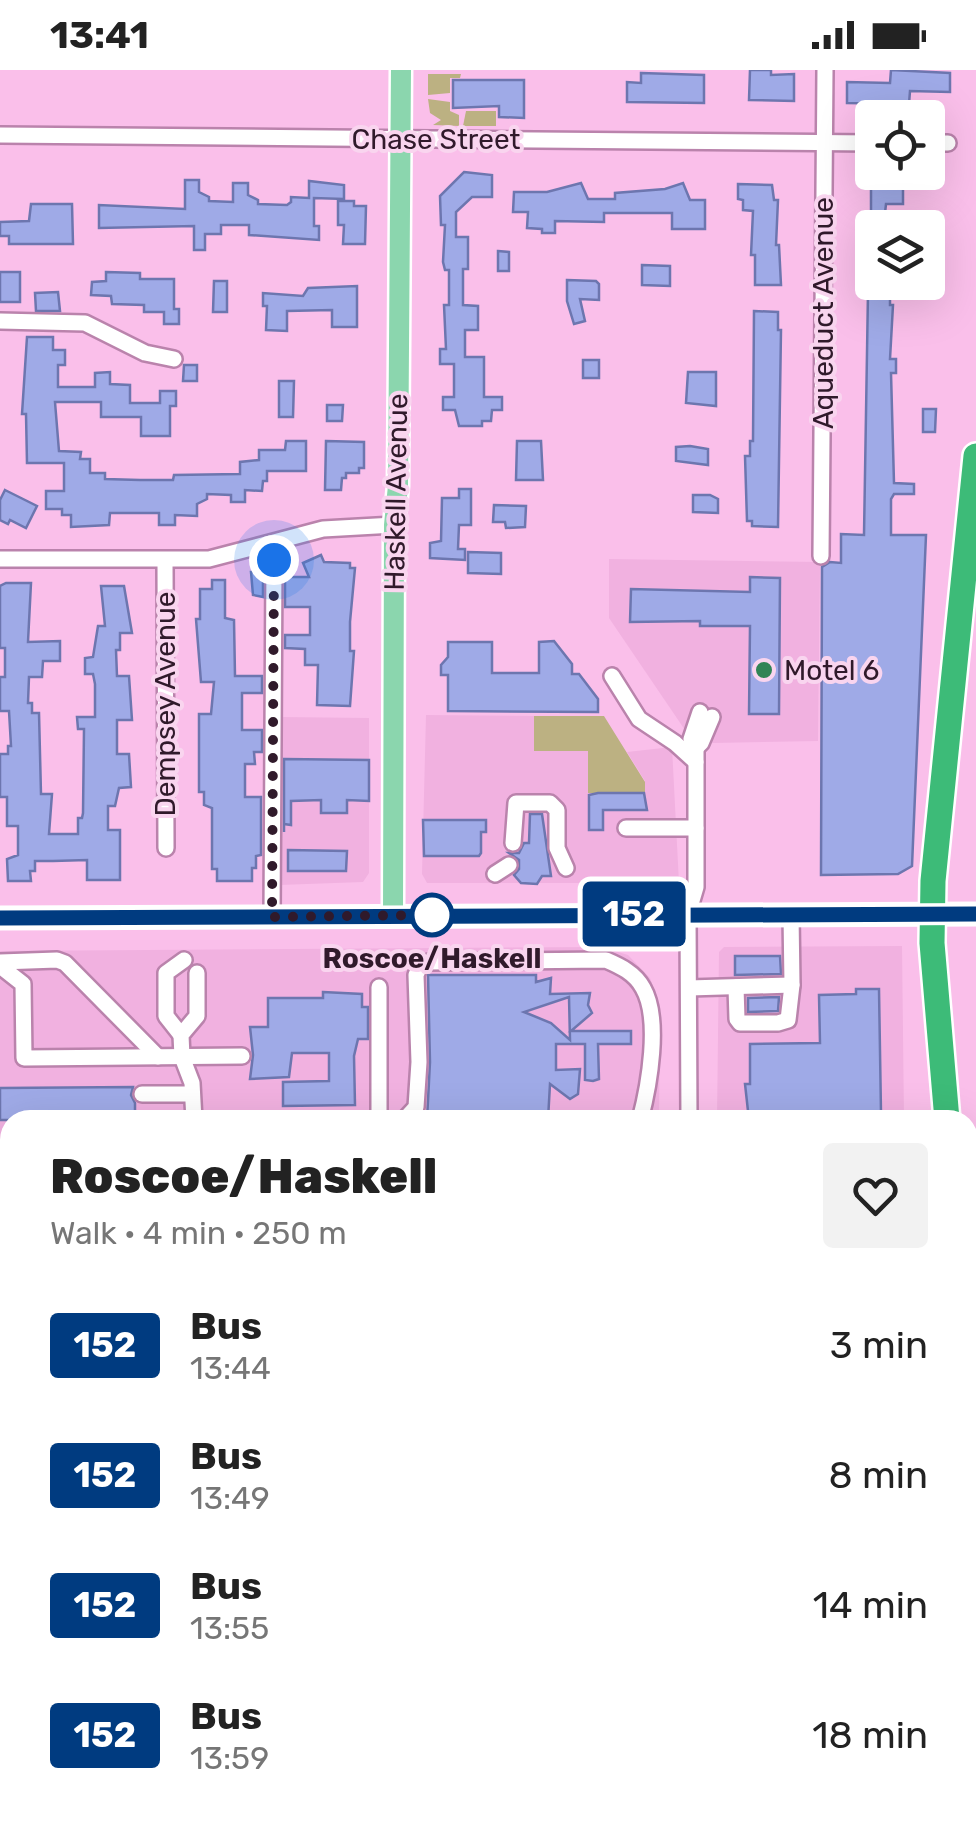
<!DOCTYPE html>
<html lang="en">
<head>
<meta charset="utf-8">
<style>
  body { margin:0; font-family:Rubik,sans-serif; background:#f2f2f2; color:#222; height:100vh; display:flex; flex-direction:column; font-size:38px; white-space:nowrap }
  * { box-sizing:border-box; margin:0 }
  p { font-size:32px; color:#767676 }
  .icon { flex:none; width:55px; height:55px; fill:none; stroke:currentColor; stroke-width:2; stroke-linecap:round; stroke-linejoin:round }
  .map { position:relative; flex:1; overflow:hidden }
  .details { position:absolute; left:0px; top:1040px; width:978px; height:712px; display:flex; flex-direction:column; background:#fff; border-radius:30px 30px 0 0; box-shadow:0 10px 40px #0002 }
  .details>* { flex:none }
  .badge { padding:0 20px; border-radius:8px; font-size:35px; line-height:65px }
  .fabs { position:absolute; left:855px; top:30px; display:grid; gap:20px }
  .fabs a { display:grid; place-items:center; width:90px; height:90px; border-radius:10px; background:#fff; box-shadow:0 10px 40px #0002; font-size:50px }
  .you { position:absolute; width:50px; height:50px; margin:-25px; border:8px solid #fff; border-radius:50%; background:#1a73e8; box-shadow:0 0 0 15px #1a73e833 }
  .map>.badge { position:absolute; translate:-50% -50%; box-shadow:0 0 0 5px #fff }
  .round { display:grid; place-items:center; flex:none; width:105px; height:105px; border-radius:10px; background:#f2f2f2 }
  .headline { display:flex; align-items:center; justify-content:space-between; height:170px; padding:0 50px }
  h1 { font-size:48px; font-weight:800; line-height:75px }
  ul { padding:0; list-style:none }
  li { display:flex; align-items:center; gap:30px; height:130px; padding:0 50px }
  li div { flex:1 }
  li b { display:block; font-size:38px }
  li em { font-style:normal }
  li .badge { min-width:110px; font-weight:700; text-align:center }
  .status { display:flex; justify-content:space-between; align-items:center; height:70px; padding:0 50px; background:#fff; direction:ltr }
  .status svg { height:28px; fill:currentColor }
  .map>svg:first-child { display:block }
</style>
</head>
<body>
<div class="status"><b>13:41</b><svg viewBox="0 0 49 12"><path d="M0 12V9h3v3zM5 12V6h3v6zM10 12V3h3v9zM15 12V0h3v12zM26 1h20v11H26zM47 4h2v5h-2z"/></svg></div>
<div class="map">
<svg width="976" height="1752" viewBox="0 0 976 1752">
  <rect width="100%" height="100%" fill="#fabfea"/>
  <g fill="#f1b1e0">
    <path d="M609 489 820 492 818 671 713 673 687 663 609 548Z"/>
    <path d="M426 645 534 646V681H588V723L645 711 627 682 672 677 679 813H427L422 804Z"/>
    <path d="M280 647 369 648V803L363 812 279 815Z"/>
    <path d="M902 876 904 1050H717L719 882 724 877Z"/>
    <path d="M602 877 628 885 650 908 660 935 659 1050H10V1700L0 1698V881Z"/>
    <path d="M656 1742V1752H229L189 1743Z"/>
    <path d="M708 1743 917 1742 918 1752H708Z"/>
  </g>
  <g fill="#bcb182">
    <path d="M428 4H461L460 8H450V23L428 25Z"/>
    <path d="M428 29 450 32V41L459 45V56L433 55 441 50 430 43Z"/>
    <path d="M466 41H496V56H463Z"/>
    <path d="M534 646H604L645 712V723H588V681H534Z"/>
  </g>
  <g fill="#9faae7" stroke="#6d76af" stroke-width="2.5" fill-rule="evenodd">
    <path d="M750 0H771V5L794 4V31L749 30Z"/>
    <path d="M891 0 950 3V22L910 21 909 34 847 33V12L890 13Z"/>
    <path d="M641 3 704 5V33L627 32V12L641 13Z"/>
    <path d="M453 10H524V48L499 47V36L453 38Z"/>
    <path d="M464 102 492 105V127H472L456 142V167H468V199H463V235L478 236V260H465V287H484V327H502V340H492L491 351H482V356H459L455 340H443V327H454V294H440V279H446L444 235H449V200H445L443 192 445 155H441L440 126Z"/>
    <path d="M886 108H903V134H886L884 152 871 151V114L886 112Z"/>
    <path d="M185 110H199V122L209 127V131L233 132V113H248V125L258 130V134L287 135 291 132V127L309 128V111L344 115V129L314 128V156H319V170L249 165V155H221V164H205V180H194V156L99 158V135L185 139Z"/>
    <path d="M581 113 588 129H615V123L665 119 683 113 690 130H705V159H672V143H604V152L555 151V163H542V159L527 158 528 142H513L514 122H547Z"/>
    <path d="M738 114 772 115 774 130H778L776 175H779L781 215H755V185H751L753 141 743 140V130L738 129Z"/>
    <path d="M338 131H354V136H366L365 174H343L344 155H338Z"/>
    <path d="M31 134H72L73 174H9V166H0V152L29 151Z"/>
    <path d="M498 181 509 182V201H498Z"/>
    <path d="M642 195 670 196V216L642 215Z"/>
    <rect x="0" y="202" width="20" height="30"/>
    <path d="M106 202 140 203V209H174V239H179V254H164V242H144V235L112 234 111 226 91 225 92 212 106 211Z"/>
    <path d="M567 210 596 211 599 214V230L580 229 585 251 574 254 567 231Z"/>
    <path d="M214 211H227V242H213Z"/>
    <path d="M357 216V257H332V240L287 241V261L266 260 267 236H263V223L303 226 308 218Z"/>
    <path d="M58 222 60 241H36L35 223Z"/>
    <path d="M868 222H890V235H893L890 289H896V303H891L894 413 914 414V424H894L891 429V465H926L912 796 898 804 821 805 822 497 830 492 841 493V464L864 465Z"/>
    <path d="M754 241 778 242V260H781L778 457 752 456V451H747L745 386H750V371H753Z"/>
    <path d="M27 267H53V280H65V295H58V317H95V303L110 302V314L130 315V333H160V321H176V336H170V366H141V347H101V332H55L59 381 81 382 80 389H90V403H105V409L140 410H173L174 405 240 404V392L259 390V380H285L286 371H306V401H267V411H263L262 421 245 420V432H231V425L207 424V429L197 434V446L175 445V455H159V443H110L109 455 71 457V445H62V439H46V421H64V393H27L26 344H22Z"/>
    <rect x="583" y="290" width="16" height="18"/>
    <path d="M184 295H197V311H183Z"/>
    <path d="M688 302H716V336L686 333Z"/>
    <path d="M279 311H294L293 347H279Z"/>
    <path d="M327 335H343L342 351H327Z"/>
    <path d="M923 339H936L935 362H923Z"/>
    <path d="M326 371 364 372V398H359V403H346V408H342L341 420H325Z"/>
    <path d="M517 371H541L543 410H516Z"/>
    <path d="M690 376 708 379V395L676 391V377Z"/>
    <path d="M459 419H471V455H459L458 479H465V490L430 488V473L441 471 442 428H459Z"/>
    <path d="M5 420 37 436 26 458 10 450 8 454 0 450V430Z"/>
    <path d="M693 425H710L718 429V443L693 442Z"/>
    <path d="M494 435 526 436 525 457 506 458 505 452H493Z"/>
    <path d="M468 482 501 483V504L468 503Z"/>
    <path d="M321 485 324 492 350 493V498H355L350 552V581H354L350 636 317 635 318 595H305V579L285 578V565H310V537H285V507H309L303 493Z"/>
    <path d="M251 502H263V527L253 525Z"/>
    <path d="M750 507 780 508 779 644H749L750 556H700V551L630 552 631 519 750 522Z"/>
    <path d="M212 510H225V548L234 550 235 606H262V623H242V660H262V682H254L255 694H245V727H261V785L256 786V798H252V811H217V799H212V738L204 735V722H199V644H211L214 612H201L196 549H200V519H212Z"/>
    <path d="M6 513H31L28 572 60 571V591H43L42 607H29L28 633H32V643H39L41 724H52L49 764H78V748H82L83 743 84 659H78L77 647H95V614L93 604H85V588L93 587 98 556H105L101 516H124L132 563H120V580H116L117 606H129L132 650H117V684H129L131 717 119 718 115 736H108V760H120V810H87V790L53 791H35V801H30L31 811H8L7 789 18 785V756H7V727H0V684H8V676H11L9 641H0V607H5V578H0V516Z"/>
    <path d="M554 571 572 594V604H579L598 629V642L448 641V605H441V595L448 587V572H492V603H539V572Z"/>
    <path d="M284 689 369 690V731L347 730V743H321V730L291 731V755L284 754V762Z"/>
    <path d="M598 723H644L647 740H603V760H589V725Z"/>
    <path d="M530 744H542L551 806H542L537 814 521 813 514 805 519 799V790L509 783H519L524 773H529Z"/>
    <path d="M423 750H486V762H481V783L479 786H424Z"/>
    <path d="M288 780 347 781 346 801H288Z"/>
    <path d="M735 886H780L781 904 735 905Z"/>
    <path d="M428 905H536V912L551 908 550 924 590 923 588 935 592 943 571 961H631V974H598L599 1009 593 1011 585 1010V974H556V1000L580 999 578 1024 570 1029 550 1014 548 1050H427L430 992ZM569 927 570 970 551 953 524 942Z"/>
    <path d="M856 919H879L881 1043H875V1049L825 1050V1042H801V1050H749L745 1014H750V974L820 973 819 925 856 924Z"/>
    <path d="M323 922 362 924V937H368V969H358L354 986 355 1035 283 1036V1012L329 1011V983H292L289 1007 250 1009 253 985 250 957H268V928H323Z"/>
    <path d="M779 927 778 941 748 942V928Z"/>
    <path d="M133 1017 131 1025 135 1033V1050H0V1018Z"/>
  </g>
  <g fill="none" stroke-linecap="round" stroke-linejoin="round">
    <g stroke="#ba83ac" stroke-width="20">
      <g id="minor">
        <path d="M0 65 872 73"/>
        <path d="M928 73H948"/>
        <path d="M0 251 85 253 145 283 174 289"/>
        <path d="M270 474 274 490 272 847"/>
        <path d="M821 486 825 0"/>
        <path d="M0 489H209L323 459 394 455"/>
        <path d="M165 490 166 778"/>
        <path d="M612 606 639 649 675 673 696 692"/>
        <path d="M696 678 701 673 712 647"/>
        <path d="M626 758H696"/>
        <path d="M513 773 516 733H550L557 740V778L566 798"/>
        <path d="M495 804 509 795"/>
        <path d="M0 892 57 890 65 893 158 987"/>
        <path d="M0 896 23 914 24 988 242 986"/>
        <path d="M736 917 737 949 740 953H778L788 950 792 915 791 844"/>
        <path d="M689 918 792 915"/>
        <path d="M181 965 166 946V903L184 890"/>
        <path d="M142 1024H192"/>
        <path d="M194 1050 192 1013 182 987 181 965 197 946V903"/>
        <path d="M379 1050V917"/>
        <path d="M404 1050 416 1037 419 992 416 905 420 896 429 892 606 890C620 896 635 903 643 918 661 949 649 1016 640 1050"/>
        <path d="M689 1050 688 844 696 817V678L691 669 700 642"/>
        <path d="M0 1558H10"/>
        <path d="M0 1660 10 1663"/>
        <path d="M318 1742 348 1752"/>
        <path d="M597 1752 606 1742"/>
        <path d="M688 1752V1742"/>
      </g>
    </g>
    <g stroke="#fff" stroke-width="25">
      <g id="major">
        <path d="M393 845 394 455 398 416 401 0"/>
        <path d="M0 848 976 844"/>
      </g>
    </g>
    <g stroke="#fff" stroke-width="30">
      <g id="highway">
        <path d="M947 1050 932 873 933 811 976 386"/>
        <path d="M968 1297 976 1400"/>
      </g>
    </g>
    <use href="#minor" stroke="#fff" stroke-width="15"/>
    <use href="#major" stroke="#8bd6ae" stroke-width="20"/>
    <use href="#highway" stroke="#3dbb78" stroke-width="25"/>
    <g stroke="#472d41" stroke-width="4" stroke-dasharray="5 10" stroke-linecap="butt">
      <path d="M0 1687 10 1689"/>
      <path d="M0 1711 10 1713"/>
      <path d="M0 1740 50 1752"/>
      <path d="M55 1742 95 1752"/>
      <path d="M92 1742 132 1752"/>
      <path d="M132 1742 172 1752"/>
      <path d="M235 1742 275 1752"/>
      <path d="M326 1742 340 1752"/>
      <path d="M575 1742 579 1752"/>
    </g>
  </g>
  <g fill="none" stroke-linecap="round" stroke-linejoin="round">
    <g stroke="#fff" stroke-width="22">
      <path id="line" d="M0 848 976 844"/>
    </g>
    <use href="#line" stroke="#003b80" stroke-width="15"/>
    <path stroke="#301a2b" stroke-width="10" stroke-dasharray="0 18" d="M274 490 272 847 432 845"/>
  </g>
  <circle fill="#318456" stroke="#f9d5ef" stroke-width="4" cx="764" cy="600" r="10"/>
  <circle fill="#fff" stroke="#003b80" stroke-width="5" cx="432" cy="845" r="20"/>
  <g text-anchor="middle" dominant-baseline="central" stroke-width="8" stroke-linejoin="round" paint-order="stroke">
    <g font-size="28" fill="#301a2b" stroke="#f9d5ef">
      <text x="436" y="69">Chase Street</text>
      <text transform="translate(823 243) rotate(-90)">Aqueduct Avenue</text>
      <text transform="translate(396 422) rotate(-89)">Haskell Avenue</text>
      <text transform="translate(165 634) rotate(-90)">Dempsey Avenue</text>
    </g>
    <g font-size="28" fill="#301a2b" stroke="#f9d5ef" text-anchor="start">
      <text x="784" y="600">Motel 6</text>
    </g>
    <g font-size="28" font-weight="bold" fill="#301a2b" stroke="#f9d5ef">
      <text x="432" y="888">Roscoe/Haskell</text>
    </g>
  </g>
</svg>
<div class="fabs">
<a><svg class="icon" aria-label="locate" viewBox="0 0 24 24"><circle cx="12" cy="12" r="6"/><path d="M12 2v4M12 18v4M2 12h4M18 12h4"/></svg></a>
<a><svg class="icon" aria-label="layers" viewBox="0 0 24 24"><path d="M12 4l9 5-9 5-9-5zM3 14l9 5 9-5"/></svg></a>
</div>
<div class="you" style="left:274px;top:490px"></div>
<b class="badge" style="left:634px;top:844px;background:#003b80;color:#fff">152</b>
<section class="details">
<div class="headline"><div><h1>Roscoe/Haskell</h1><p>Walk · 4 min · 250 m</p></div><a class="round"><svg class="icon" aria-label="heart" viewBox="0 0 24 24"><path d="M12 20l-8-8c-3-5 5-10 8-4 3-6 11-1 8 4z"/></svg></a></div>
<ul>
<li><span class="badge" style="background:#003b80;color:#fff">152</span><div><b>Bus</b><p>13:44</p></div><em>3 min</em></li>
<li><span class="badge" style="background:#003b80;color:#fff">152</span><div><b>Bus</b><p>13:49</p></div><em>8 min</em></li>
<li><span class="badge" style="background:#003b80;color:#fff">152</span><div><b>Bus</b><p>13:55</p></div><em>14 min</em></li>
<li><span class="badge" style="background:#003b80;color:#fff">152</span><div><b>Bus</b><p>13:59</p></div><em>18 min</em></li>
</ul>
</section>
</div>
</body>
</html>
